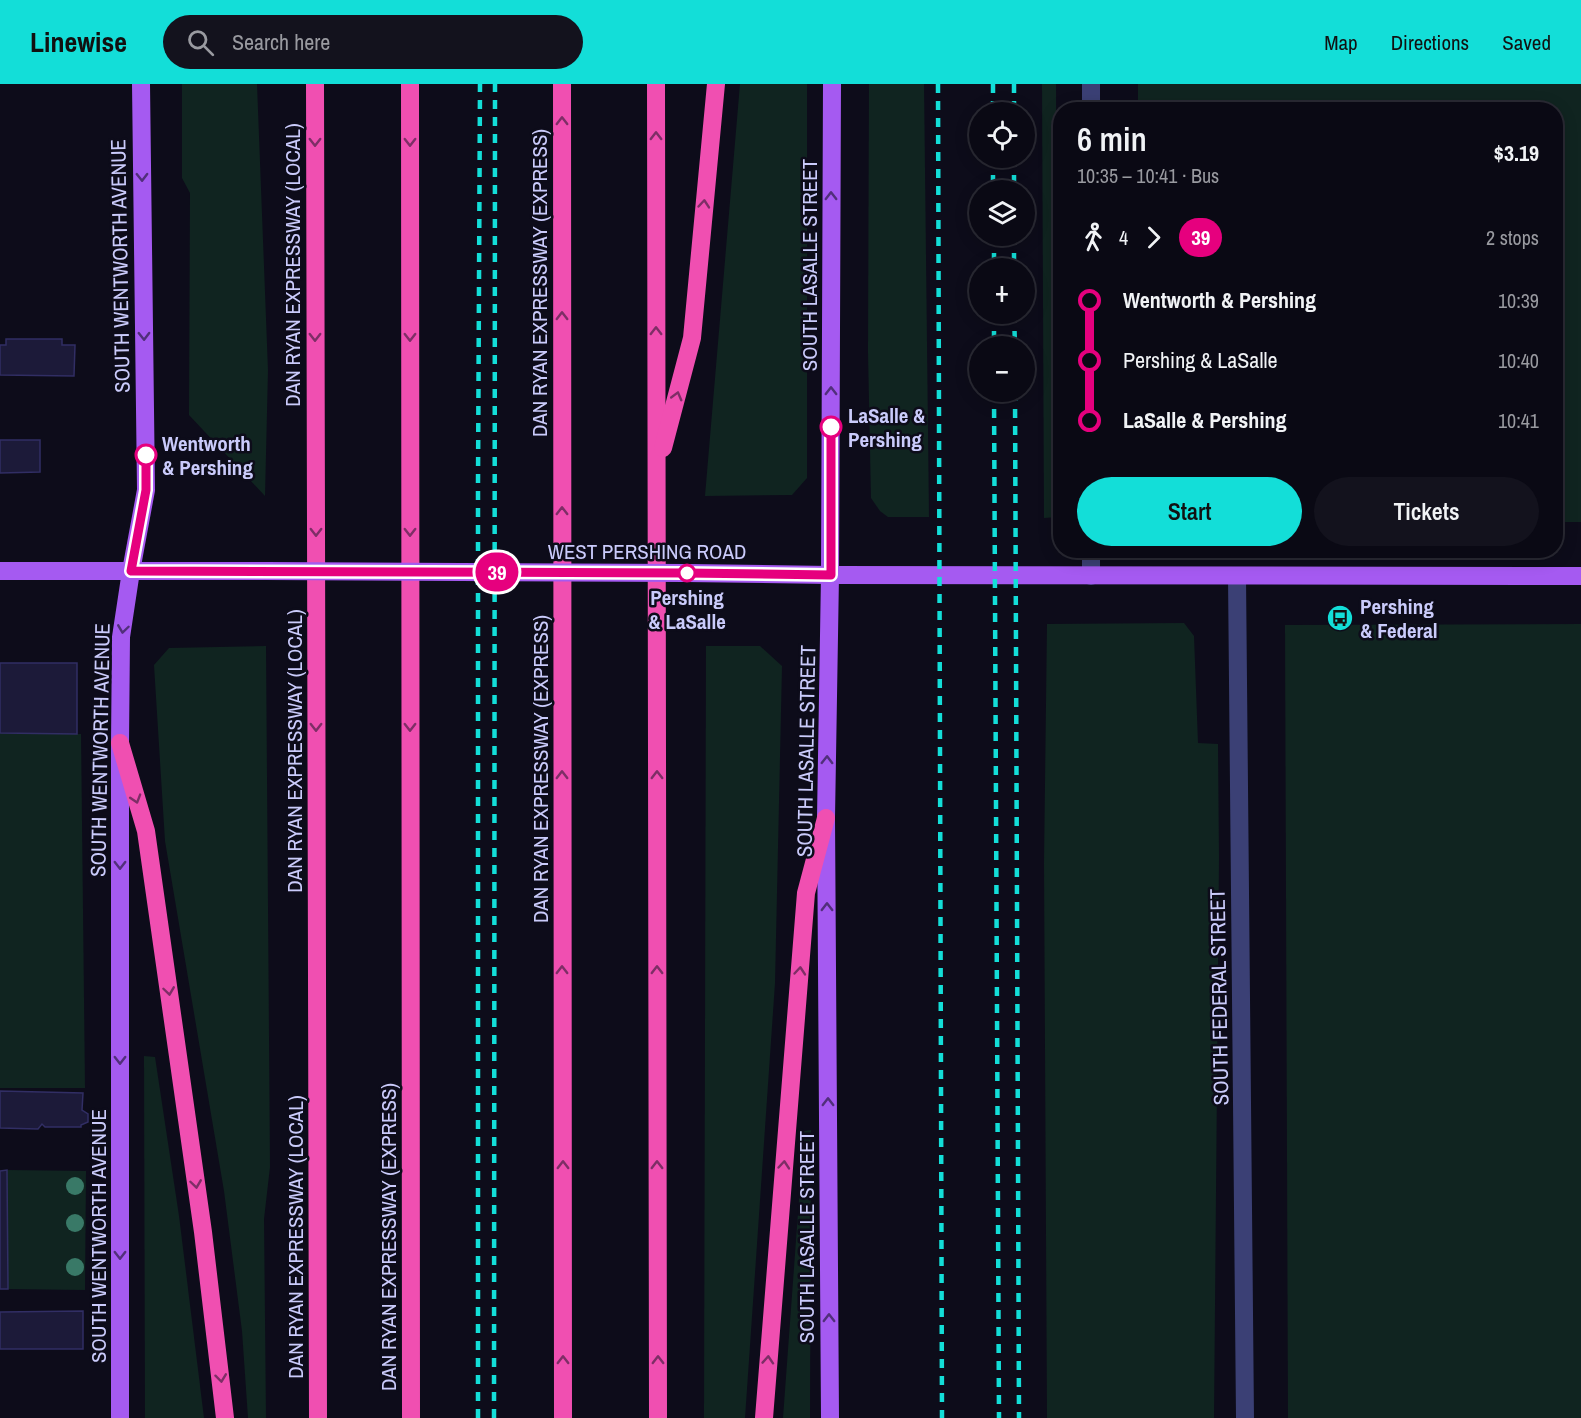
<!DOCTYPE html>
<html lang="en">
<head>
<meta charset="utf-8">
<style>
  body { margin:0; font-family:"Archivo Narrow",sans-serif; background:#13121d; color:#f1f3f6; height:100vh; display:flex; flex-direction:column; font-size:22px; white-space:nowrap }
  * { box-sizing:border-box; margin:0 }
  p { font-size:20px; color:#999aa0 }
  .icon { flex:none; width:33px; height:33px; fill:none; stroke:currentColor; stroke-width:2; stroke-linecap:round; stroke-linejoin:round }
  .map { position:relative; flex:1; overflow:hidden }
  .side { position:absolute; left:1053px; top:18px; width:510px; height:456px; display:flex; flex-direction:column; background:#0a0914; border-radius:24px; box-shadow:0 3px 15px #0003,0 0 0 2px #2a2a34 }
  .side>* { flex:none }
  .badge { padding:0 12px; border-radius:20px; font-size:21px; line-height:39px }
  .controls { position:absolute; left:969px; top:18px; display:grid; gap:12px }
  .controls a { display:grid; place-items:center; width:66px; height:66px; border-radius:50%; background:#0a0914; box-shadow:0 3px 15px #0003,0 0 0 2px #2a2a34; font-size:30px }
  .map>.badge { position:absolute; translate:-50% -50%; box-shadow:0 0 0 3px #fff }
  .legs { display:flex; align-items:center; gap:9px; height:66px; padding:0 24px; font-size:20px }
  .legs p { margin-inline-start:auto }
  .overview { display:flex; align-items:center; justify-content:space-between; height:102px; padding:0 24px }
  h1 { font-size:33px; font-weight:600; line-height:45px }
  .action { display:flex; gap:12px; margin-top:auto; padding:12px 24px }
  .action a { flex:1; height:69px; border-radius:36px; background:#13ded8; color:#111; font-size:24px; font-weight:600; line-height:69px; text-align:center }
  .action a+a { background:#13121d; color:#f1f3f6 }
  ul { padding:0 24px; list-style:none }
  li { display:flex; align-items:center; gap:21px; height:60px; font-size:22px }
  li i { display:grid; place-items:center; width:9px; height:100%; margin:0 8px; background:currentColor }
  li i::after { content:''; width:15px; height:15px; margin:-8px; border:4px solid; border-radius:50%; background:#0a0914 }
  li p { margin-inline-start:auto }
  li:first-child i { background:linear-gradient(#0000 50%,currentColor 0) }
  li:last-child i { background:linear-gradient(currentColor 50%,#0000 0) }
  header { display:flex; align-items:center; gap:36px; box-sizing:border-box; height:84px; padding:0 30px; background:#13ded8; color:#111 }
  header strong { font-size:28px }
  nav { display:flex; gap:33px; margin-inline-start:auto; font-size:21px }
  .search { width:420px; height:54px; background:#13121d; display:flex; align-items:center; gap:15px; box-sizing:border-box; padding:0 21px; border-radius:33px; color:#999aa0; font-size:22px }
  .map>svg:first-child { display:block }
</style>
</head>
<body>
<header>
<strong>Linewise</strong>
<div class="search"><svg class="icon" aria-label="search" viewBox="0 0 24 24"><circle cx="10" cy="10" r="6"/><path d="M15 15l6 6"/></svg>Search here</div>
<nav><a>Map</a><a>Directions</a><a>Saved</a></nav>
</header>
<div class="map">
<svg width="1581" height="1334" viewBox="0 0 1581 1334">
  <rect width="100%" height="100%" fill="#0d0c1a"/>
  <g fill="#102420">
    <path d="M182 0H257L268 286 265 412 189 331 190 109 182 94Z"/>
    <path d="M740 0H807V394L792 411 705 412Z"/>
    <path d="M869 0H924L929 433H888L880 427 871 414 868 268Z"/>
    <path d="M1042 0H1056L1058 433 1044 434Z"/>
    <path d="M1138 0H1581V438H1556V26L1138 25Z"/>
    <path d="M1184 539 1194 552 1198 659 1218 660 1219 774 1214 1334H1047L1044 779 1047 540Z"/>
    <path d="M1581 540V1334H1288L1285 541Z"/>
    <path d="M266 562 270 1083 264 1135 266 1334H248L242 1247 224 1107 165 757 154 581 169 564Z"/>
    <path d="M706 562H760L782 582 775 899 745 1334H704Z"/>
    <path d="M0 649 81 650 85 1004H0Z"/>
    <path d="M144 972 155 973 179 1132 204 1334H145Z"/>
    <path d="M811 1046 810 1334H783L804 1047Z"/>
    <path d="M7 1086 86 1087 85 1206 8 1205Z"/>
  </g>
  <g fill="#1c1a39" stroke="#312e64" stroke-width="1.5">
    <path d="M6 255H62V261H75L74 292 0 291V261H6Z"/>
    <path d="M0 356H40V388L0 389Z"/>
    <path d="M0 579H77V650L0 649Z"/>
    <path d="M0 1007 83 1009 82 1026 88 1030V1038L81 1041V1043H45L42 1040 38 1045 0 1044Z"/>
    <path d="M7 1086 8 1205H0V1087Z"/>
    <path d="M83 1227V1265H0V1228Z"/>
  </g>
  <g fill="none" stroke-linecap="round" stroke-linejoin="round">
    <g stroke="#3b4075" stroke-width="18">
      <path d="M1091 0V26"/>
      <path d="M1091 466V492"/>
      <path d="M1237 492 1245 1334"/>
    </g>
    <g stroke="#a55af1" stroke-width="18">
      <path d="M0 487H266"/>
      <path d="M686 489 830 491 1581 492"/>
      <path d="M120 1334V659L121 553 131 487 146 406 141 0"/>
      <path d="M830 1334 826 734 830 491 832 0"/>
    </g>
    <g stroke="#f04fb1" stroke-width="18">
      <path d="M315 0 318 1334"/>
      <path d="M410 0 411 1334"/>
      <path d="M562 0 563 1334"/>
      <path d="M656 0 658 1334"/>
      <path d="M663 364 692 254 716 0"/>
      <path d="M120 659 146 747 203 1148 225 1334"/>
      <path d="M764 1334 806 809 826 734"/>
    </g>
    <g stroke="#13ded8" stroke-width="4.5" stroke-dasharray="9 8" stroke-linecap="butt">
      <path d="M938 0 942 1334"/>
      <path d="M993 0V28"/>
      <path d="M1014 0V28"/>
      <path d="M993 74V106"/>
      <path d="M1014 74V106"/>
      <path d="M994 152V184"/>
      <path d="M1014 152V184"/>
      <path d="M994 230V262"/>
      <path d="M1014 230 1015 262"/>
      <path d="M994 308 999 1334"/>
      <path d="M1015 308 1019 1334"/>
      <path d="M478 1334V400L480 0"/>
      <path d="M494 1334 495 0"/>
    </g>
    <path stroke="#a55af1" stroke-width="18" d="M266 487 686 489"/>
  </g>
  <g fill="#397967">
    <circle cx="75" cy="1102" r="9"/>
    <circle cx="75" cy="1139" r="9"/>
    <circle cx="75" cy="1183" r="9"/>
  </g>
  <defs><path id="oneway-chevron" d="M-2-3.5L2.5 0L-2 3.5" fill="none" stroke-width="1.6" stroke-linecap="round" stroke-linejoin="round" transform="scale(1.5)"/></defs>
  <g stroke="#7e2e66">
    <use href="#oneway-chevron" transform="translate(562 37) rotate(-90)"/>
    <use href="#oneway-chevron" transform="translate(656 52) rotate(-90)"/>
    <use href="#oneway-chevron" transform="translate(315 58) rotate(90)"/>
    <use href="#oneway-chevron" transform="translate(410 58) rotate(90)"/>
    <use href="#oneway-chevron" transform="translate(704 120) rotate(-85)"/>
    <use href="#oneway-chevron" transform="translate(562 232) rotate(-90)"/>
    <use href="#oneway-chevron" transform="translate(656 247) rotate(-90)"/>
    <use href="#oneway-chevron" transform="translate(315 253) rotate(90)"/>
    <use href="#oneway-chevron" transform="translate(410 253) rotate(90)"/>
    <use href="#oneway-chevron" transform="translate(677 312) rotate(-75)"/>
    <use href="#oneway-chevron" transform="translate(562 427) rotate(-90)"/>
    <use href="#oneway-chevron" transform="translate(316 448) rotate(90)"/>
    <use href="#oneway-chevron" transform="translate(410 448) rotate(90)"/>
    <use href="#oneway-chevron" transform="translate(316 643) rotate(90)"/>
    <use href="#oneway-chevron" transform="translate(410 643) rotate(90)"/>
    <use href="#oneway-chevron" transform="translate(562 691) rotate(-90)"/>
    <use href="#oneway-chevron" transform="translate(657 691) rotate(-90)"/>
    <use href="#oneway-chevron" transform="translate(136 715) rotate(73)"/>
    <use href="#oneway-chevron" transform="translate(562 886) rotate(-90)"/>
    <use href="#oneway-chevron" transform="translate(657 886) rotate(-90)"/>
    <use href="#oneway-chevron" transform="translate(800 887) rotate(-85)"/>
    <use href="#oneway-chevron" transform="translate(169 907) rotate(82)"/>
    <use href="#oneway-chevron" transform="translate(563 1081) rotate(-90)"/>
    <use href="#oneway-chevron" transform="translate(657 1081) rotate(-90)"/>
    <use href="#oneway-chevron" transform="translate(784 1081) rotate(-85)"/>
    <use href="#oneway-chevron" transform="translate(196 1100) rotate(82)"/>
    <use href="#oneway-chevron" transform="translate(563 1276) rotate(-90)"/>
    <use href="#oneway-chevron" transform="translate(658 1276) rotate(-90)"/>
    <use href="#oneway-chevron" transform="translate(768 1276) rotate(-86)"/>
    <use href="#oneway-chevron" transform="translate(221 1294) rotate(83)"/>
  </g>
  <g stroke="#512f7b">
    <use href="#oneway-chevron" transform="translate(142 93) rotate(89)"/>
    <use href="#oneway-chevron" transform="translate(831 112) rotate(-90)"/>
    <use href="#oneway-chevron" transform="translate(144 252) rotate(89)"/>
    <use href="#oneway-chevron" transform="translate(831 307) rotate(-90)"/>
    <use href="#oneway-chevron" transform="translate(123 545) rotate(98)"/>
    <use href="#oneway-chevron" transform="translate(827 676) rotate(-89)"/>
    <use href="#oneway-chevron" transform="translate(120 781) rotate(90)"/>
    <use href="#oneway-chevron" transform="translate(827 823) rotate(-90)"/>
    <use href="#oneway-chevron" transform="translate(120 976) rotate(90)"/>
    <use href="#oneway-chevron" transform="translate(828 1018) rotate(-90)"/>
    <use href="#oneway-chevron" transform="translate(120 1171) rotate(90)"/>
    <use href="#oneway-chevron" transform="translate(829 1234) rotate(-90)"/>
  </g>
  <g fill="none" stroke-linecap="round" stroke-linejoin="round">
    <g stroke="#fff" stroke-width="14">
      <path id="line-1" d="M146 371V406L131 487 686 489 831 491V343"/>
    </g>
    <use href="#line-1" stroke="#e6007e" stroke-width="9"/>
  </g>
  <defs>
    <g id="bus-disc" transform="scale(1.35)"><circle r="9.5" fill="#13ded8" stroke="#0d0c1a"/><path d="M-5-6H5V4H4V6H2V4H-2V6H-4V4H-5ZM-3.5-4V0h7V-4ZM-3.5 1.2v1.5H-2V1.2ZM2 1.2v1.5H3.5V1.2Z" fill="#111"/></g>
  </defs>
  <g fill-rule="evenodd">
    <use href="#bus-disc" x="1340" y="534"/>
  </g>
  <g fill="#fff" stroke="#e6007e" stroke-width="3">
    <circle cx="831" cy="343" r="10"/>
    <circle cx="146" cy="371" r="10"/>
    <circle cx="687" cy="489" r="8"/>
  </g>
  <g text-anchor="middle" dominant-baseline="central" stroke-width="5" stroke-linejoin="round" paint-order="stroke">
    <g font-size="21" fill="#cacbfb" stroke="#0d0c1a">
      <text transform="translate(292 181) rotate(-90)">DAN RYAN EXPRESSWAY (LOCAL)</text>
      <text transform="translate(809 181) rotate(-90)">SOUTH LASALLE STREET</text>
      <text transform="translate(120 182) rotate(-91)">SOUTH WENTWORTH AVENUE</text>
      <text transform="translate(539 199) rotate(-90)">DAN RYAN EXPRESSWAY (EXPRESS)</text>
      <text x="647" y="467">WEST PERSHING ROAD</text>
      <text transform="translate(100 666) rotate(-89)">SOUTH WENTWORTH AVENUE</text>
      <text transform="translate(294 667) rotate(-90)">DAN RYAN EXPRESSWAY (LOCAL)</text>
      <text transform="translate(806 667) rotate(-89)">SOUTH LASALLE STREET</text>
      <text transform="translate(540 685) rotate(-90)">DAN RYAN EXPRESSWAY (EXPRESS)</text>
      <text transform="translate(1219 913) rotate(-91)">SOUTH FEDERAL STREET</text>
      <text transform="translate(98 1152) rotate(-90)">SOUTH WENTWORTH AVENUE</text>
      <text transform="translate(295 1153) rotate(-90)">DAN RYAN EXPRESSWAY (LOCAL)</text>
      <text transform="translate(388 1153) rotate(-90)">DAN RYAN EXPRESSWAY (EXPRESS)</text>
      <text transform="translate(806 1153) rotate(-90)">SOUTH LASALLE STREET</text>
    </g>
    <g font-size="21" font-weight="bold" fill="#cacbfb" stroke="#0d0c1a" text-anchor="start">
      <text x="848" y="331">LaSalle &amp;<tspan x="848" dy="24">Pershing</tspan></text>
      <text x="162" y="359">Wentworth<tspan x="162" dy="24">&amp; Pershing</tspan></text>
      <text x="687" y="513" text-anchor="middle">Pershing<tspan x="687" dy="24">&amp; LaSalle</tspan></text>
    </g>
    <g font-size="21" font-weight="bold" fill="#cacbfb" stroke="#0d0c1a" text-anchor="start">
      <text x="1360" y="522">Pershing<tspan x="1360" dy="24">&amp; Federal</tspan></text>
    </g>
  </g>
</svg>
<div class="controls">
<a><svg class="icon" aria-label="locate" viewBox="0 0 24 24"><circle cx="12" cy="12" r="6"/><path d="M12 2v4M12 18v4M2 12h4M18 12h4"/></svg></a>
<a><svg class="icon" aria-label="layers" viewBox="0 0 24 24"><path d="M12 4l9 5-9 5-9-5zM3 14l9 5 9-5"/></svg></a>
<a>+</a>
<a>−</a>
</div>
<b class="badge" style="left:497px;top:488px;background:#e6007e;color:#fff">39</b>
<section class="side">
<div class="overview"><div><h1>6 min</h1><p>10:35 – 10:41 · Bus</p></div><b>$3.19</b></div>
<div class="legs"><svg class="icon" aria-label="walk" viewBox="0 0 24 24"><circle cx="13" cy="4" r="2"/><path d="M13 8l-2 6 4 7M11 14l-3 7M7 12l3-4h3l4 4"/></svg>4<svg class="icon" aria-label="forward" viewBox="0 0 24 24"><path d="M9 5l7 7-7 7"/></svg><b class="badge" style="background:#e6007e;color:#fff">39</b><p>2 stops</p></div>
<ul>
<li><i style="color:#e6007e"></i><b>Wentworth &amp; Pershing</b><p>10:39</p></li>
<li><i style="color:#e6007e"></i><span>Pershing &amp; LaSalle</span><p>10:40</p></li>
<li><i style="color:#e6007e"></i><b>LaSalle &amp; Pershing</b><p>10:41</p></li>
</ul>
<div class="action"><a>Start</a><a>Tickets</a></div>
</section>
</div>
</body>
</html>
